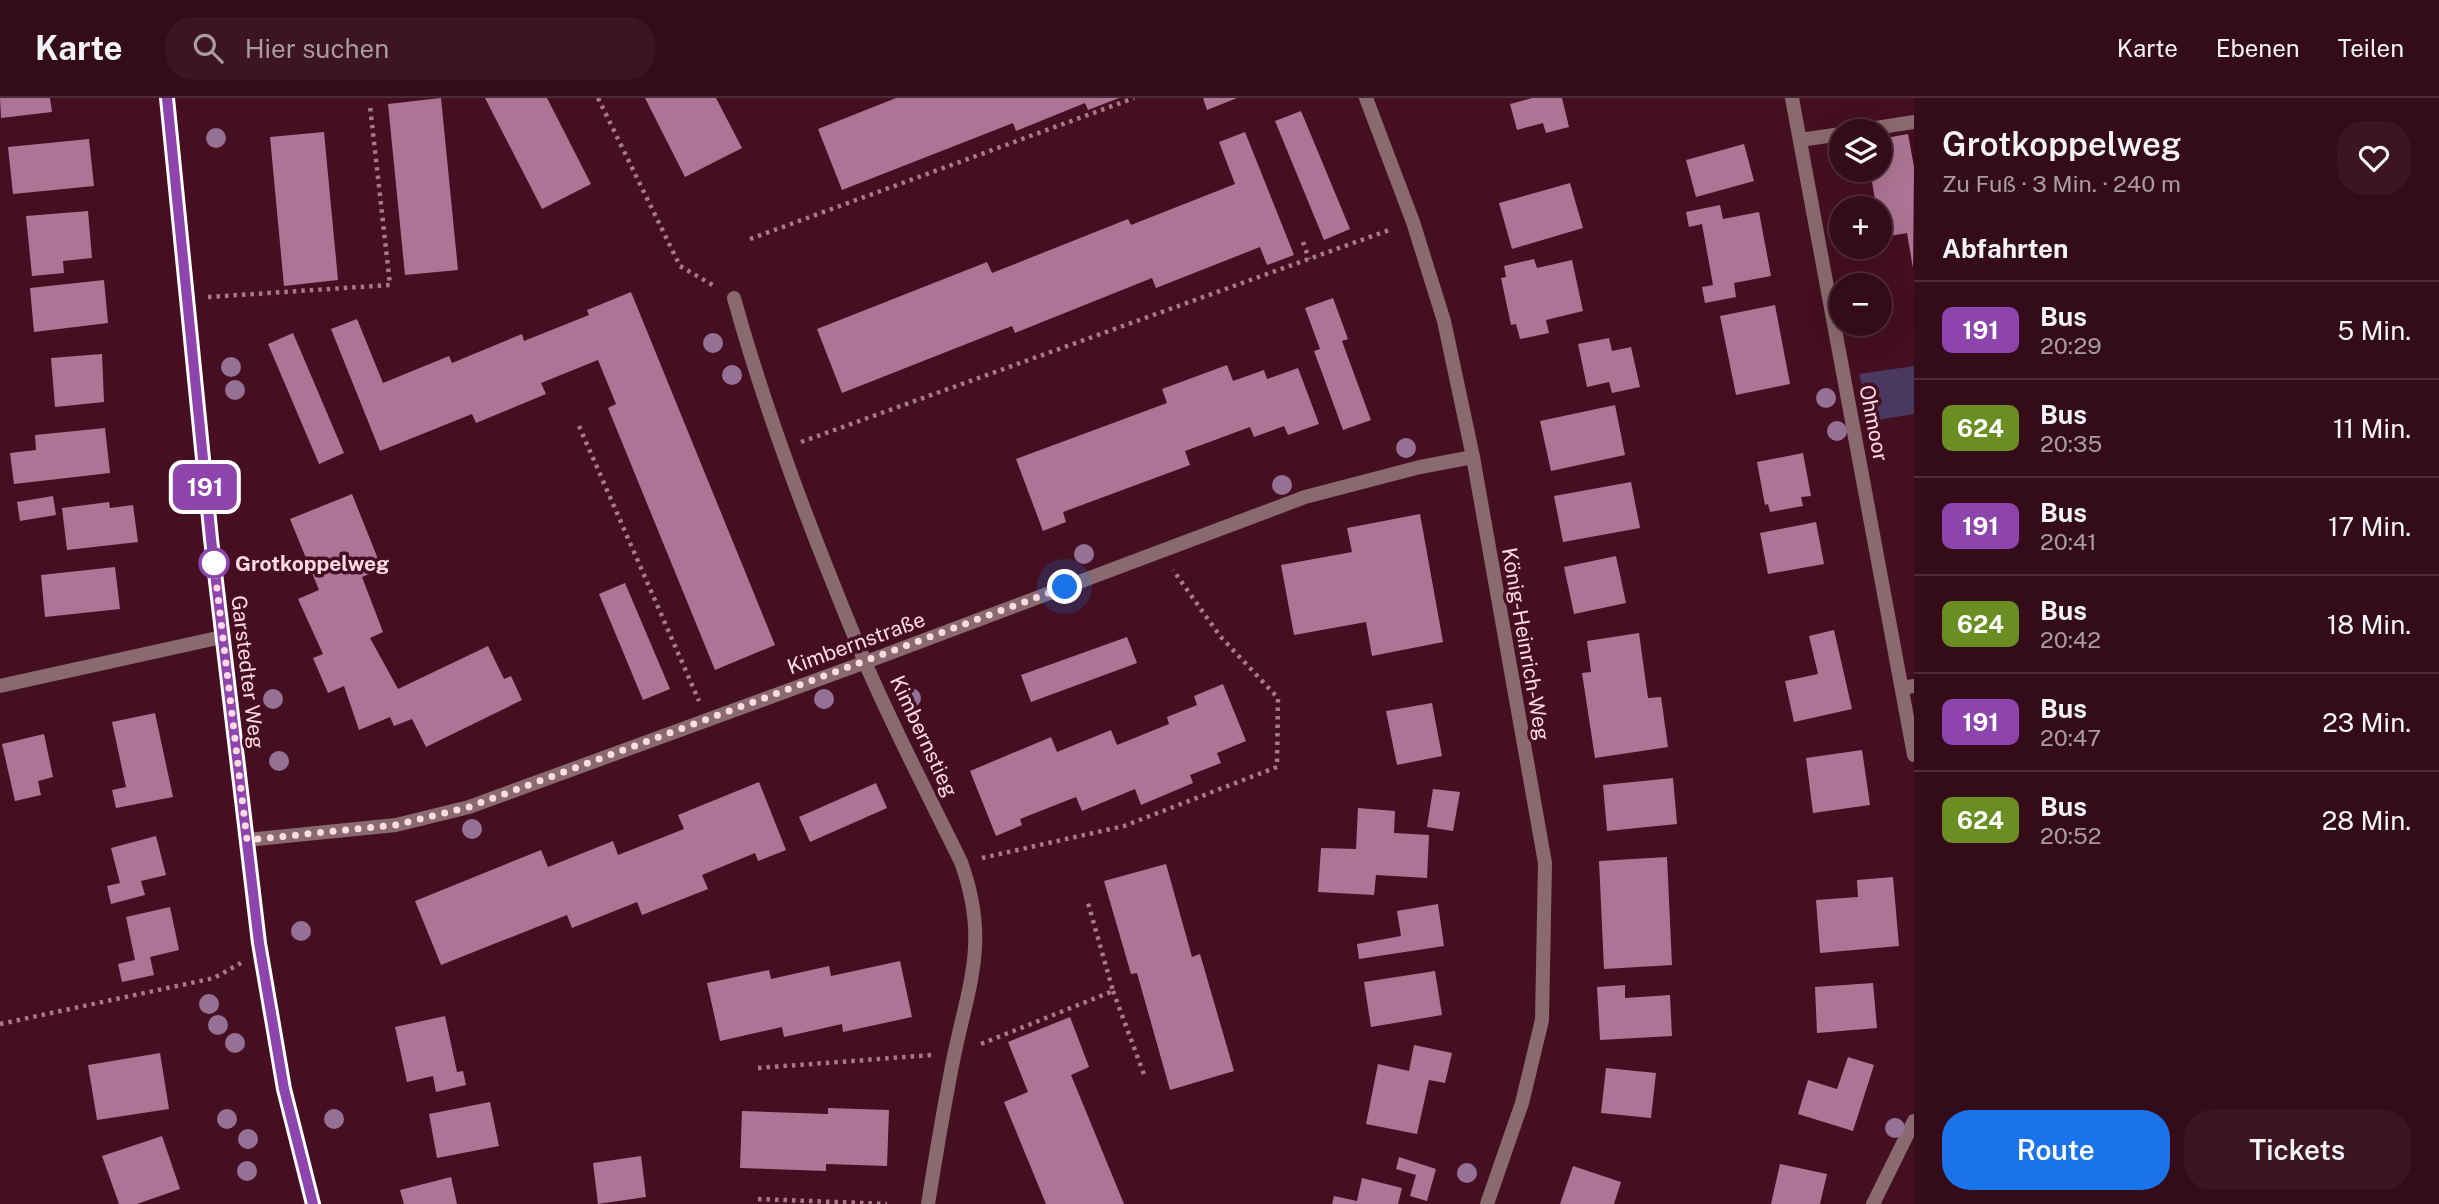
<!DOCTYPE html>
<html lang="de">
<head>
<meta charset="utf-8">
<style>
  body { margin:0; font-family:"Public Sans",sans-serif; background:#3c1422; color:#f1f3f6; height:100vh; display:flex; flex-direction:column; font-size:26px; white-space:nowrap }
  * { box-sizing:border-box; margin:0 }
  p { font-size:23px; color:#a99ba2 }
  .icon { flex:none; width:38px; height:38px; fill:none; stroke:currentColor; stroke-width:2; stroke-linecap:round; stroke-linejoin:round }
  .map { position:relative; flex:1; overflow:hidden }
  .panel { display:flex; flex-direction:column; background:#340b19; width:525px }
  .panel>* { flex:none }
  .badge { padding:0 14px; border-radius:10px; font-size:24px; line-height:46px }
  .buttons { position:absolute; left:1829px; top:21px; display:grid; gap:14px }
  .buttons a { display:grid; place-items:center; width:63px; height:63px; border-radius:50%; background:#340b19; box-shadow:0 7px 28px #0002,0 0 0 2px #4e2b38; font-size:35px }
  .you { position:absolute; width:35px; height:35px; margin:-18px; border:5px solid #fff; border-radius:50%; background:#1a73e8; box-shadow:0 0 0 10px #1a73e833 }
  .map>.badge { position:absolute; translate:-50% -50%; box-shadow:0 0 0 4px #fff }
  h2 { padding:0 28px; font-size:26px; line-height:63px }
  .round { display:grid; place-items:center; flex:none; width:74px; height:74px; border-radius:28px; background:#3c1422 }
  .overview { display:flex; align-items:center; justify-content:space-between; height:119px; padding:0 28px }
  h1 { font-size:33px; font-weight:600; line-height:52px }
  .primary-button { display:flex; gap:14px; margin-top:auto; padding:14px 28px }
  .primary-button a { flex:1; height:80px; border-radius:28px; background:#1a73e8; color:#fff; font-size:28px; font-weight:600; line-height:80px; text-align:center }
  .primary-button a+a { background:#3c1422; color:#f1f3f6 }
  ul { padding:0; list-style:none }
  li { display:flex; align-items:center; gap:21px; height:98px; padding:0 28px; border-top:2px solid #4e2b38 }
  li div { flex:1 }
  li b { display:block; font-size:26px }
  li em { font-style:normal }
  li .badge { min-width:77px; font-weight:700; text-align:center }
  header { display:flex; align-items:center; gap:42px; box-sizing:border-box; height:98px; padding:0 35px; background:#340b19; border-bottom:2px solid #4e2b38 }
  header strong { font-size:33px }
  nav { display:flex; gap:38px; margin-inline-start:auto; font-size:24px }
  .search { width:490px; height:63px; background:#3c1422; display:flex; align-items:center; gap:18px; box-sizing:border-box; padding:0 24px; border-radius:28px; color:#a99ba2; font-size:26px }
  main { display:flex; flex:1; min-height:0 }
  .map>svg:first-child { display:block }
</style>
</head>
<body>
<header>
<strong>Karte</strong>
<div class="search"><svg class="icon" aria-label="search" viewBox="0 0 24 24"><circle cx="10" cy="10" r="6"/><path d="M15 15l6 6"/></svg>Hier suchen</div>
<nav><a>Karte</a><a>Ebenen</a><a>Teilen</a></nav>
</header>
<main>
<div class="map">
<svg width="1914" height="1106" viewBox="0 0 1914 1106">
  <rect width="100%" height="100%" fill="#450f21"/>
  <path fill="#4a3860" d="M1914 268V316L1871 323 1859 276Z"/>
  <g fill="#ad7595">
    <path d="M0 0H50L52 14 1 20Z"/>
    <path d="M441 0 458 172 405 177 388 6Z"/>
    <path d="M485 0H547L591 86 542 111Z"/>
    <path d="M645 0H716L742 50 685 79Z"/>
    <path d="M896 0H1119L1088 12 1085 5 1016 33 1013 25 842 92 818 31Z"/>
    <path d="M1203 0H1237L1207 12Z"/>
    <path d="M1532 0H1562L1569 29 1546 35 1543 25 1517 32 1510 6Z"/>
    <path d="M1301 13 1350 131 1324 142 1275 23Z"/>
    <path d="M324 34 338 182 284 188 270 39Z"/>
    <path d="M1245 34 1294 157 1267 167 1260 149 1156 190 1152 180 1015 235 1012 228 842 295 817 231 987 164 992 175 1128 121 1131 127 1235 86 1219 44Z"/>
    <path d="M1908 36 1914 69 1913 170 1907 135 1890 138 1884 106 1876 108 1870 72H1880V41Z"/>
    <path d="M89 41 94 88 13 96 8 49Z"/>
    <path d="M1744 46 1754 83 1696 99 1686 62Z"/>
    <path d="M1570 85 1583 130 1512 151 1499 105Z"/>
    <path d="M1720 107 1723 121 1759 114 1771 178 1734 185 1736 199 1705 205 1702 189 1713 187 1702 126 1689 129 1686 114Z"/>
    <path d="M88 113 92 160 63 163 64 175 32 178 26 118Z"/>
    <path d="M1534 161 1537 170 1572 162 1583 213 1546 222 1549 235 1520 241 1516 226 1511 227 1501 180 1506 179 1504 168Z"/>
    <path d="M104 182 108 225 34 234 30 190Z"/>
    <path d="M631 194 775 547 715 572 608 310 616 306 598 262 541 285 546 296 476 325 472 316 380 353 331 231 357 221 383 285 449 258 452 265 522 236 524 243 589 217 587 212Z"/>
    <path d="M1333 200 1348 241 1342 243 1371 322 1343 332 1314 253 1320 251 1305 210Z"/>
    <path d="M1775 207 1790 286 1736 297 1720 218Z"/>
    <path d="M293 235 344 355 319 366 268 246Z"/>
    <path d="M1609 240 1612 253 1631 249 1640 289 1612 295 1609 284 1587 289 1578 246Z"/>
    <path d="M102 256 104 304 55 309 51 260Z"/>
    <path d="M1227 267 1233 283 1264 272 1267 281 1298 270 1319 326 1288 337 1284 328 1254 339 1250 329 1185 353 1190 367 1063 414 1066 424 1043 433 1016 361 1167 305 1162 291Z"/>
    <path d="M1615 307 1625 357 1551 373 1540 323Z"/>
    <path d="M105 330 110 375 14 386 10 355 36 352 35 337Z"/>
    <path d="M1803 355 1811 398 1801 399 1803 408 1770 414 1768 406 1765 407 1757 364Z"/>
    <path d="M1631 384 1640 430 1563 444 1554 398Z"/>
    <path d="M352 396 382 471 362 479 383 534 370 540 398 591 488 548 504 581 511 578 522 602 426 649 412 621 394 628 390 619 359 632 344 588 328 595 313 560 323 556 298 501 319 492 290 421Z"/>
    <path d="M53 398 56 417 20 423 17 404Z"/>
    <path d="M109 404 110 410 133 407 138 444 67 452 62 410Z"/>
    <path d="M1420 416 1443 544 1372 558 1366 524 1294 537 1281 467 1352 454 1347 430Z"/>
    <path d="M1816 424 1824 466 1768 476 1760 435Z"/>
    <path d="M1616 458 1626 505 1574 516 1564 469Z"/>
    <path d="M115 469 120 511 45 519 41 477Z"/>
    <path d="M625 485 670 591 643 602 599 496Z"/>
    <path d="M1834 532 1852 611 1794 624 1785 583 1818 576 1809 538Z"/>
    <path d="M1639 535 1648 600 1661 599 1668 649 1595 660 1582 575 1591 574 1587 543Z"/>
    <path d="M1127 539 1137 565 1031 604 1021 577Z"/>
    <path d="M1223 586 1246 643 1217 655 1221 665 1190 677 1193 685 1141 707 1135 691 1082 713 1076 699 1020 721 1022 727 996 738 970 673 1051 639 1057 654 1111 632 1117 647 1169 626 1167 619 1197 607 1194 598Z"/>
    <path d="M1432 605 1442 658 1397 667 1386 613Z"/>
    <path d="M155 615 173 699 116 710 112 692 126 689 112 624Z"/>
    <path d="M44 636 53 679 38 683 41 697 15 703 2 646Z"/>
    <path d="M1862 652 1870 707 1813 715 1806 660Z"/>
    <path d="M1673 680 1677 726 1607 733 1603 687Z"/>
    <path d="M759 684 786 752 758 763 755 755 702 777 708 791 642 817 637 804 572 830 567 817 441 867 415 803 541 752 548 769 613 743 618 757 684 731 678 717Z"/>
    <path d="M876 685 887 710 810 744 799 719Z"/>
    <path d="M1433 691 1460 694 1453 733 1427 729Z"/>
    <path d="M1358 710 1395 713 1394 735 1429 737 1427 780 1376 777 1374 797 1318 794 1321 750 1356 751Z"/>
    <path d="M156 738 166 777 141 783 145 797 111 806 107 788 120 785 111 750Z"/>
    <path d="M1667 759 1672 867 1604 871 1599 763Z"/>
    <path d="M1166 766 1192 859 1200 856 1234 973 1170 992 1137 875 1131 876 1104 783Z"/>
    <path d="M1893 779 1899 848 1820 855 1816 802 1858 799 1857 782Z"/>
    <path d="M1438 806 1444 848 1359 861 1357 846 1401 838 1397 813Z"/>
    <path d="M170 809 179 852 150 859 154 877 122 884 118 866 135 862 126 819Z"/>
    <path d="M900 863 912 919 843 934 842 926 784 939 782 929 720 943 707 885 769 872 771 881 829 868 831 878Z"/>
    <path d="M1435 873 1442 917 1371 929 1364 884Z"/>
    <path d="M1873 885 1877 930 1817 935 1815 889Z"/>
    <path d="M1625 887V900L1670 897 1672 938 1600 942 1597 889Z"/>
    <path d="M445 918 457 974 463 973 466 987 436 994 433 978 407 984 395 929Z"/>
    <path d="M1070 919 1089 969 1071 977 1124 1106H1046L1004 1004 1028 994 1008 944Z"/>
    <path d="M1414 947 1452 955 1445 985 1429 982 1417 1036 1366 1026 1378 966 1409 973Z"/>
    <path d="M160 955 169 1011 97 1022 88 967Z"/>
    <path d="M1848 959 1874 967 1853 1033 1798 1016 1808 982 1837 991Z"/>
    <path d="M1606 970 1656 975 1651 1020 1601 1015Z"/>
    <path d="M490 1004 499 1048 437 1060 429 1016Z"/>
    <path d="M828 1010 889 1012 887 1068 826 1066V1073L740 1070 742 1013 828 1016Z"/>
    <path d="M162 1038 180 1091 137 1106H119L102 1058Z"/>
    <path d="M641 1058 646 1099 598 1106 593 1065Z"/>
    <path d="M1399 1059 1436 1071 1427 1103 1410 1098 1416 1077 1396 1071Z"/>
    <path d="M1780 1066 1827 1076 1820 1106H1771Z"/>
    <path d="M1573 1068 1621 1084 1614 1106H1560Z"/>
    <path d="M451 1079 457 1106H404L400 1092Z"/>
    <path d="M1362 1080 1402 1090 1398 1106H1332L1334 1098 1357 1103Z"/>
  </g>
  <g fill="none" stroke-linecap="round" stroke-linejoin="round">
    <g stroke="#a77a87" stroke-width="4.5" stroke-dasharray="3.5 5" stroke-linecap="butt">
      <path d="M598 0 680 168 716 189"/>
      <path d="M750 141 1134 0"/>
      <path d="M1303 144 1309 161"/>
      <path d="M208 199 390 187 370 8"/>
      <path d="M579 328 699 603"/>
      <path d="M801 344 1392 131"/>
      <path d="M982 760 1124 728 1277 669 1278 600 1220 538 1173 472"/>
      <path d="M1113 893 1145 979"/>
      <path d="M0 926 214 880 241 865"/>
      <path d="M981 946 1113 893 1088 805"/>
      <path d="M758 970 932 957"/>
      <path d="M758 1101 887 1106"/>
    </g>
    <g stroke="#8a6a71" stroke-width="14">
      <path d="M1857 33 1914 24"/>
      <path d="M1800 42 1841 36"/>
      <path d="M1902 590 1914 588"/>
    </g>
    <g stroke="#8a6a71" stroke-width="14">
      <path d="M1366 0 1413 124 1444 223 1473 359 1545 765 1542 922 1522 1005 1487 1106"/>
      <path d="M1792 0 1914 657"/>
      <path d="M734 200C768 323 816 446 865 564 894 632 929 698 961 764 989 842 970 882 954 958 944 1007 936 1057 928 1106"/>
      <path d="M0 588 222 539"/>
      <path d="M247 742 396 727 469 709 866 564 1305 399 1420 369 1473 359"/>
      <path d="M1873 1106 1914 1023"/>
    </g>
    <path stroke="#c3909b" stroke-width="14" d="M167 0 214 467 259 845 284 991 313 1106"/>
  </g>
  <g fill="#957195">
    <circle cx="216" cy="40" r="10"/>
    <circle cx="713" cy="245" r="10"/>
    <circle cx="231" cy="269" r="10"/>
    <circle cx="732" cy="277" r="10"/>
    <circle cx="235" cy="292" r="10"/>
    <circle cx="1826" cy="300" r="10"/>
    <circle cx="1837" cy="333" r="10"/>
    <circle cx="1406" cy="350" r="10"/>
    <circle cx="1282" cy="387" r="10"/>
    <circle cx="1084" cy="456" r="10"/>
    <circle cx="911" cy="600" r="10"/>
    <circle cx="273" cy="601" r="10"/>
    <circle cx="824" cy="601" r="10"/>
    <circle cx="279" cy="663" r="10"/>
    <circle cx="472" cy="731" r="10"/>
    <circle cx="301" cy="833" r="10"/>
    <circle cx="209" cy="906" r="10"/>
    <circle cx="218" cy="927" r="10"/>
    <circle cx="235" cy="945" r="10"/>
    <circle cx="227" cy="1021" r="10"/>
    <circle cx="334" cy="1021" r="10"/>
    <circle cx="1895" cy="1030" r="10"/>
    <circle cx="248" cy="1041" r="10"/>
    <circle cx="247" cy="1073" r="10"/>
    <circle cx="1467" cy="1075" r="10"/>
  </g>
  <g fill="none" stroke-linecap="round" stroke-linejoin="round">
    <g stroke="#fff" stroke-width="16">
      <path id="line" d="M167 0 211 441 259 845 284 991 313 1106"/>
    </g>
    <use href="#line" stroke="#8e44ad" stroke-width="10"/>
    <path stroke="#ffdae2" stroke-width="7" stroke-dasharray="0 12.6" d="M214 465 247 742 396 727 469 709 1065 489"/>
  </g>
  <circle fill="#fff" stroke="#8e44ad" stroke-width="3.5" cx="214" cy="465" r="14"/>
  <g text-anchor="middle" dominant-baseline="central" stroke-width="7" stroke-linejoin="round" paint-order="stroke">
    <g font-size="21" fill="#ffdae2" stroke="#450f21">
      <text transform="translate(1874 325) rotate(79)">Ohmoor</text>
      <text transform="translate(856 545) rotate(-20)">Kimbernstraße</text>
      <text transform="translate(1526 546) rotate(80)">König-Heinrich-Weg</text>
      <text transform="translate(248 574) rotate(83)">Garstedter Weg</text>
      <text transform="translate(924 638) rotate(65)">Kimbernstieg</text>
    </g>
    <g font-size="21" font-weight="bold" fill="#ffdae2" stroke="#450f21" text-anchor="start">
      <text x="235" y="465">Grotkoppelweg</text>
    </g>
  </g>
</svg>
<div class="buttons">
<a><svg class="icon" aria-label="layers" viewBox="0 0 24 24"><path d="M12 4l9 5-9 5-9-5zM3 14l9 5 9-5"/></svg></a>
<a>+</a>
<a>−</a>
</div>
<div class="you" style="left:1065px;top:489px"></div>
<b class="badge" style="left:205px;top:389px;background:#8e44ad;color:#fff">191</b>
</div>
<section class="panel">
<div class="overview"><div><h1>Grotkoppelweg</h1><p>Zu Fuß · 3 Min. · 240 m</p></div><a class="round"><svg class="icon" aria-label="heart" viewBox="0 0 24 24"><path d="M12 20l-8-8c-3-5 5-10 8-4 3-6 11-1 8 4z"/></svg></a></div>
<h2>Abfahrten</h2>
<ul>
<li><span class="badge" style="background:#8e44ad;color:#fff">191</span><div><b>Bus</b><p>20:29</p></div><em>5 Min.</em></li>
<li><span class="badge" style="background:#6b8e23;color:#fff">624</span><div><b>Bus</b><p>20:35</p></div><em>11 Min.</em></li>
<li><span class="badge" style="background:#8e44ad;color:#fff">191</span><div><b>Bus</b><p>20:41</p></div><em>17 Min.</em></li>
<li><span class="badge" style="background:#6b8e23;color:#fff">624</span><div><b>Bus</b><p>20:42</p></div><em>18 Min.</em></li>
<li><span class="badge" style="background:#8e44ad;color:#fff">191</span><div><b>Bus</b><p>20:47</p></div><em>23 Min.</em></li>
<li><span class="badge" style="background:#6b8e23;color:#fff">624</span><div><b>Bus</b><p>20:52</p></div><em>28 Min.</em></li>
</ul>
<div class="primary-button"><a>Route</a><a>Tickets</a></div>
</section>
</main>
</body>
</html>
